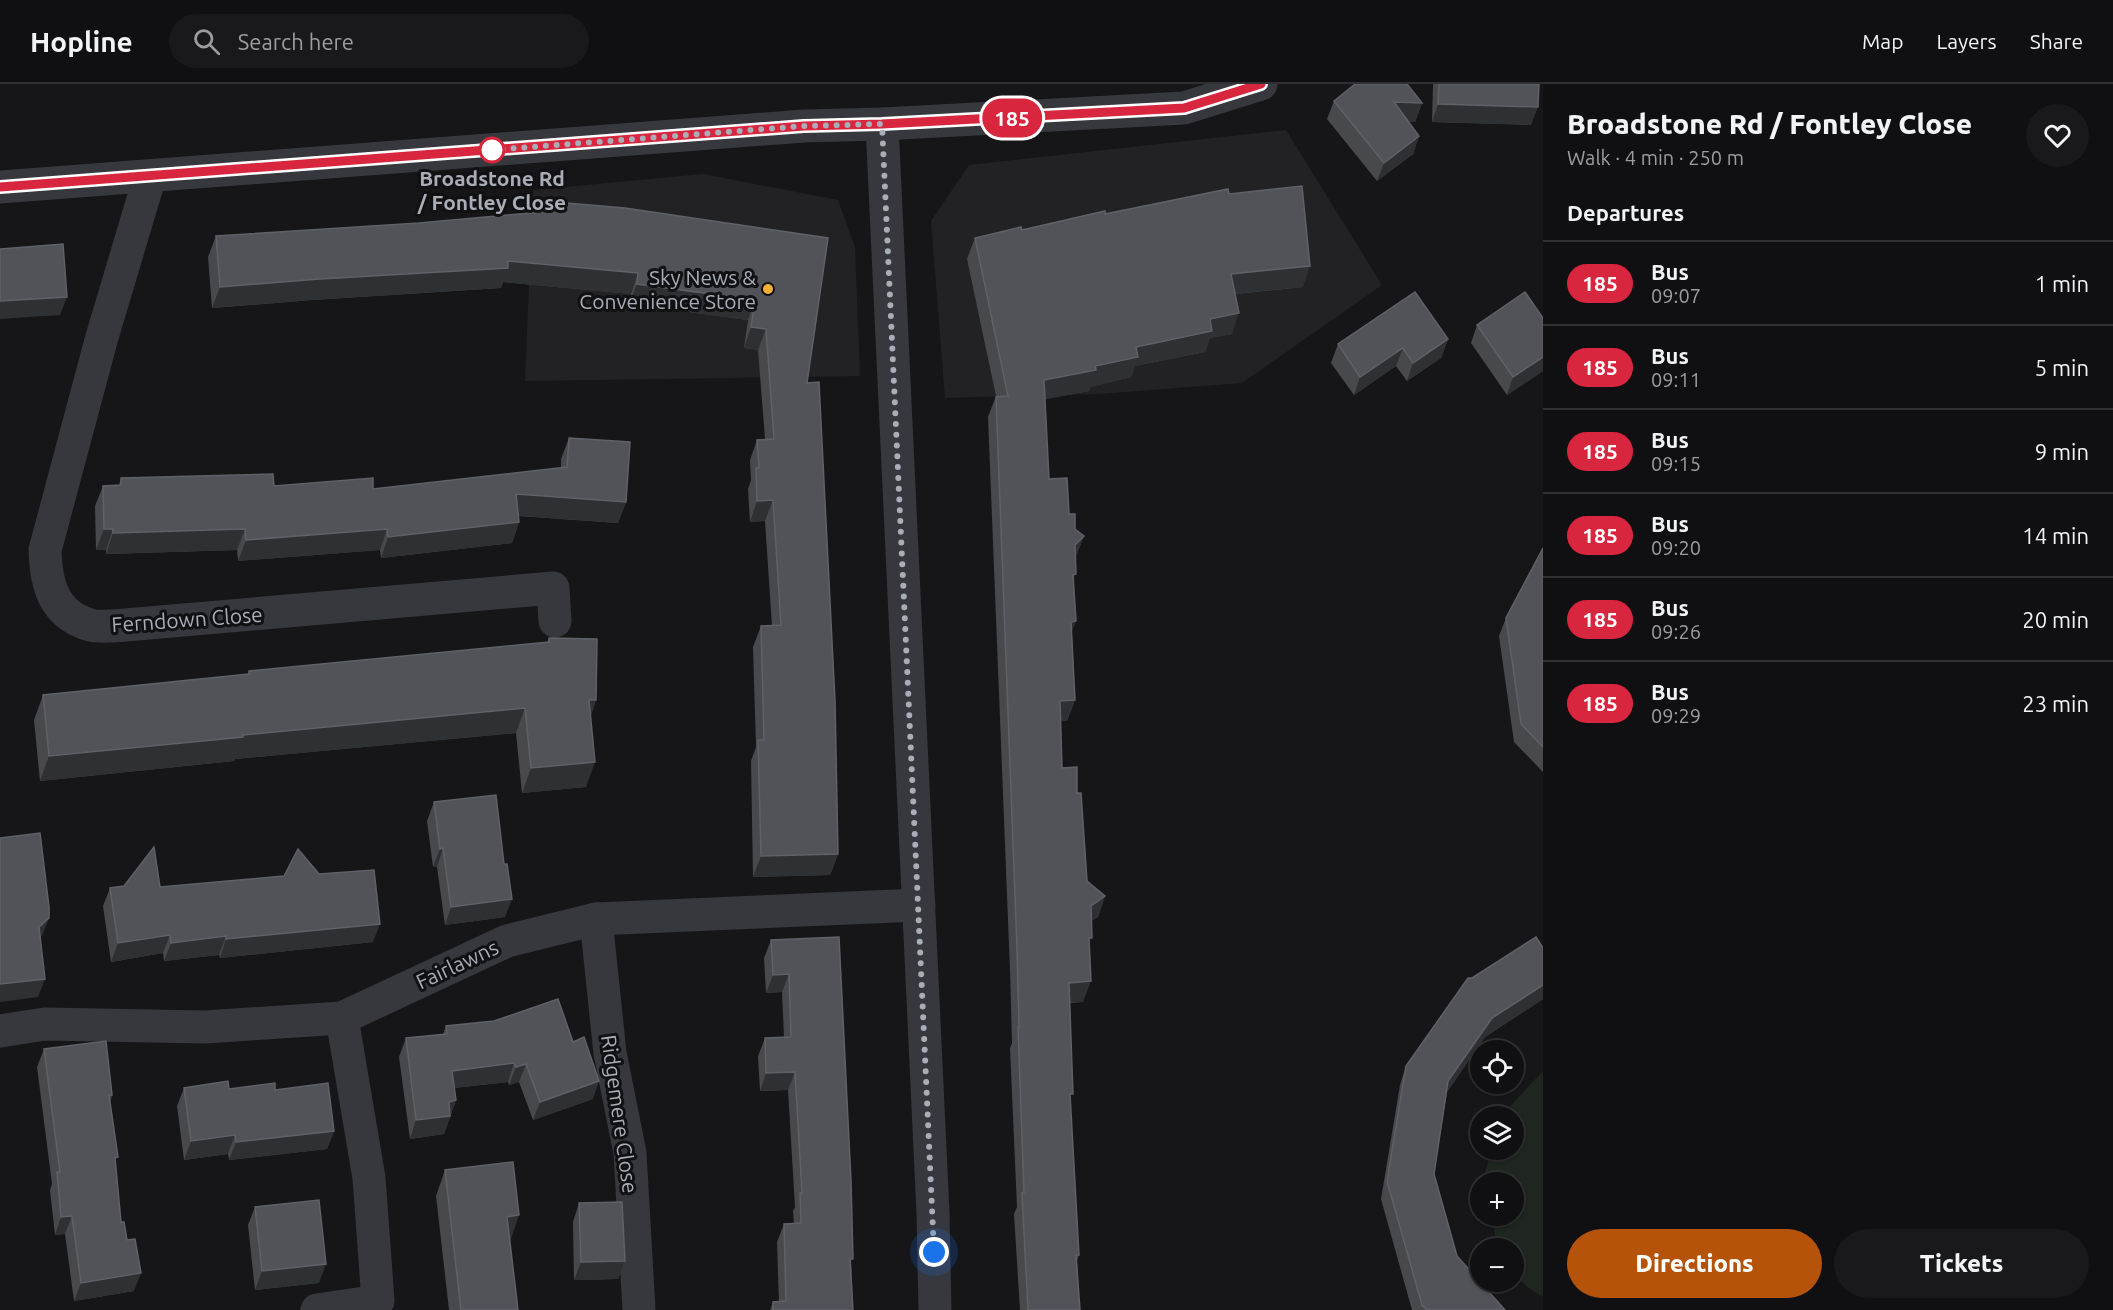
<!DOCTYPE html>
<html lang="en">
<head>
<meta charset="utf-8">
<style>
  body { margin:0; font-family:Ubuntu,sans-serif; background:#19191b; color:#f1f3f6; height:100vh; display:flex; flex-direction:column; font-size:22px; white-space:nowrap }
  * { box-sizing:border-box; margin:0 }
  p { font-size:20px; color:#9c9d9f }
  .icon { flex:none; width:33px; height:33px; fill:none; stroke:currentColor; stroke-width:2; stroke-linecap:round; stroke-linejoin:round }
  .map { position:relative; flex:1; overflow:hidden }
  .side { display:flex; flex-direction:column; background:#101012; width:570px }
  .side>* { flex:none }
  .badge { padding:0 12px; border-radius:20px; font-size:21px; line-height:39px }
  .tools { position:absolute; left:1470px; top:956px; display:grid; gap:12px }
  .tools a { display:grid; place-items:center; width:54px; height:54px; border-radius:50%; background:#101012; box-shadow:0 2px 4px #0004,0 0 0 2px #303032; font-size:30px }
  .you { position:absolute; width:30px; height:30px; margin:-15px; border:4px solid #fff; border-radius:50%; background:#1a73e8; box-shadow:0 0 0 9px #1a73e833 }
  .map>.badge { position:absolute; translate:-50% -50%; box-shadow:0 0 0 3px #fff }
  h2 { padding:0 24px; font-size:22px; line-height:54px }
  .round { display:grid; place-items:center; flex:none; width:63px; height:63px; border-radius:32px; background:#19191b }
  .head { display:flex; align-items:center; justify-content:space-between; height:102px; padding:0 24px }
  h1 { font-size:28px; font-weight:800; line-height:45px }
  .cta { display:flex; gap:12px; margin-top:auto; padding:12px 24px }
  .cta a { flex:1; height:69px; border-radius:36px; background:#b45309; color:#fff; font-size:24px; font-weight:800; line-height:69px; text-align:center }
  .cta a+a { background:#19191b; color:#f1f3f6 }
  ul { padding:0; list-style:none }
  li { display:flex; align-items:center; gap:18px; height:84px; padding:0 24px; border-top:2px solid #303032 }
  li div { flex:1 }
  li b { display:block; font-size:22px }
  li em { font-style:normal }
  li .badge { min-width:66px; font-weight:700; text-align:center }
  header { display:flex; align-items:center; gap:36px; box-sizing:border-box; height:84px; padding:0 30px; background:#101012; border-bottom:2px solid #303032 }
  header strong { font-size:28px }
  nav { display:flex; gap:33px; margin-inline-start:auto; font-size:21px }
  .search { width:420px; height:54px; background:#19191b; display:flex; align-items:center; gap:15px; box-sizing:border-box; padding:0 21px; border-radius:33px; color:#9c9d9f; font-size:22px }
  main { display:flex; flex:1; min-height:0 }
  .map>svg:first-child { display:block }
</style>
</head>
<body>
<header>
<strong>Hopline</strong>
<div class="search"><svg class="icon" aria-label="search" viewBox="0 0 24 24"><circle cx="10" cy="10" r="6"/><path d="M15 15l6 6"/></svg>Search here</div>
<nav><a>Map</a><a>Layers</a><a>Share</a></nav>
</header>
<main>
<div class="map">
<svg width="1543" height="1226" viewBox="0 0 1543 1226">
  <rect width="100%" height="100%" fill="#161618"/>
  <g fill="#222225">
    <path d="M1286 46 1382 201 1242 299 1099 310 945 314 931 137 969 81Z"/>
    <path d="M703 90 838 116 855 163 860 292 525 297 533 106Z"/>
  </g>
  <path fill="#1e261f" d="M1543 987V1213C1517 1196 1514 1196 1514 1164L1497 1163 1492 1131H1514V1098H1487L1485 1088 1492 1065H1514V1032H1501Z"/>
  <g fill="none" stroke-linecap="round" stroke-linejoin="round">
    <g stroke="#37383d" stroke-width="33">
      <path d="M882 40 933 1129 935 1226"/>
      <path d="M150 92 102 253 45 466C46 500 53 530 90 541 97 543 107 542 114 542L553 504 555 537"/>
      <path d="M0 103 804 42 882 40 1184 24 1261 0"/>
      <path d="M596 835 610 969 630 1069 639 1226"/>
      <path d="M0 947 45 940 205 943 342 934 507 857 596 835 919 821"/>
      <path d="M317 1226 378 1217 369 1094 342 934"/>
    </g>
  </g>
  <g fill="#47494d">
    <path d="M1433 0H1539L1531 41 1432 38Z"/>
    <path d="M1334 17 1422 19 1415 38 1408 37 1419 52 1413 70 1377 97 1327 35Z"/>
    <path d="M1229 110 1303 203 1235 210 1232 250 1210 254 1205 268 1135 282 1131 293 1090 303 1089 307 1045 315 1049 395 1069 430 1075 445 1084 452 1075 474 1072 548 1075 616 1067 637H1061L1062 684 1077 709 1087 797 1105 812 1098 833 1091 837 1083 918 1070 919V1017L1079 1171 1077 1177 1080 1226H1020L1014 1130 1017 1123 1010 964 1012 959 1010 886 988 333 996 312 967 175 975 154 1022 146 1105 130Z"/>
    <path d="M543 117 828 154 807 299 838 770 830 791 753 793 751 677 756 663 753 563 761 542H772L765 437 750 438 748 405 751 396 750 376 757 356 765 355 758 266 744 264 748 236 629 220 631 210 503 198 501 204 312 216 212 224 208 173 216 152 419 139 539 128Z"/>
    <path d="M1543 234V287L1507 311 1471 259 1477 241Z"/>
    <path d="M1448 255 1441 274 1407 297 1396 282 1354 311 1331 279 1338 260Z"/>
    <path d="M569 354 626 418 618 439 518 432 519 438 512 459 381 474 380 466 238 477 237 466 106 470V466H96L95 422 103 402 119 401 121 394 274 402 373 405 561 384V375Z"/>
    <path d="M1543 464V688L1514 658 1499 552 1506 534Z"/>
    <path d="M549 554 596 616 591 631 586 703 522 709 516 649 235 675 234 677 40 697 34 636 43 611 248 590 249 587 547 559Z"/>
    <path d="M434 718 504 780 505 833 445 841 437 783H433L427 737Z"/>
    <path d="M160 803 373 858 220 874 219 871 164 877 163 869 111 878 103 822 110 804Z"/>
    <path d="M839 853 853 1226H770L773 1218H779L777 1158 784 1140H794L793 1127 795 1123 788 1006 760 1007 758 972 765 954 784 953 782 908 766 909 764 874 771 856Z"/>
    <path d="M1543 864V915L1485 953 1447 1008 1434 1090 1457 1172 1505 1226H1412L1381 1115 1400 1001 1406 982 1472 894Z"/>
    <path d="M494 937 593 1015 533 1036 519 998 509 1001 508 998 454 1004 456 1016 444 1050 410 1055 399 973 406 954 443 950 446 942Z"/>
    <path d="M44 965 112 1011 110 1018 121 1138 134 1207 74 1217 65 1150 55 1151 50 1106 52 1100 37 983Z"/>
    <path d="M184 1004 229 1005 334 1047 327 1065 229 1076 228 1070 184 1076 177 1022Z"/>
    <path d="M445 1086 510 1157 518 1226H449L436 1112Z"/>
    <path d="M579 1119 625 1177 618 1195 574 1196 573 1138Z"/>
    <path d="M255 1123 319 1199 255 1206 248 1141Z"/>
  </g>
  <g fill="#2f3033">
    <path d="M1394 18 1422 19 1415 38 1387 37Z"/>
    <path d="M1438 20 1538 23 1531 41 1432 38Z"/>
    <path d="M1419 52 1413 70 1377 97 1384 79Z"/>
    <path d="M508 177 638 189 631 210 503 198 501 204 312 216 212 224 220 203Z"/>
    <path d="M1310 182 1303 203 1223 211 1231 190Z"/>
    <path d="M637 200 755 216 748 236 629 220Z"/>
    <path d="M67 213 60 231 0 235V217Z"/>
    <path d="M1239 229 1232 250 1210 254 1205 268 1135 282 1131 293 1090 303 1089 307 1037 317 1044 296 1095 282 1136 263 1210 235Z"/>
    <path d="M751 243 766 245 758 266 744 264Z"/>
    <path d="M1448 255 1441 274 1407 297 1413 279Z"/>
    <path d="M1403 264 1396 282 1354 311 1360 293Z"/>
    <path d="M1543 273V287L1507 311 1513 293Z"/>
    <path d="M516 410 626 418 618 439 508 431Z"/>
    <path d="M773 416 765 437 750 438 757 417Z"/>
    <path d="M519 438 512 459 381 474 388 453Z"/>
    <path d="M104 445H113L106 466H96Z"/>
    <path d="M245 445 237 466 106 470 113 449Z"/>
    <path d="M387 445 380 466 238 477 246 456Z"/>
    <path d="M1084 452 1076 473 1067 481 1075 461Z"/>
    <path d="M1076 537 1068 558 1071 538Z"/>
    <path d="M589 616H596L587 641Z"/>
    <path d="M1075 616 1067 637 1052 638 1060 617Z"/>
    <path d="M525 624 516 649 235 675 234 677 40 697 49 672 243 651Z"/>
    <path d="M595 678 586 703 522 709 531 684Z"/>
    <path d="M443 764 437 783H433L440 765Z"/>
    <path d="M838 770 830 791 753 793 761 772Z"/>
    <path d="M1105 812 1098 833 1083 842 1091 822Z"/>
    <path d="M512 815 505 833 445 841 451 823Z"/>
    <path d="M49 834 42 852 32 861 39 843Z"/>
    <path d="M380 840 373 858 220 874 226 855Z"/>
    <path d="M170 851 163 869 111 878 118 859Z"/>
    <path d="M226 852 219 871 164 877 171 859Z"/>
    <path d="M789 890 782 908 766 909 773 891Z"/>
    <path d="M45 895 38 913 0 918V900Z"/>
    <path d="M1091 897 1083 918 1062 919 1069 899Z"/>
    <path d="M1543 901V915L1485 953 1442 1015 1448 997 1492 934Z"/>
    <path d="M514 979 508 998 445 1005 452 987Z"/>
    <path d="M526 980 519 998 509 1001 516 983Z"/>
    <path d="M795 988 788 1006 760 1007 766 989Z"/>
    <path d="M599 997 593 1015 533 1036 540 1018Z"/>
    <path d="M456 1016 444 1050 410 1055 416 1036 449 1018Z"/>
    <path d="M334 1047 327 1065 229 1076 236 1058Z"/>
    <path d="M235 1051 228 1070 184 1076 191 1057Z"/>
    <path d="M519 1131 510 1158 507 1133Z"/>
    <path d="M72 1132 65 1150 55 1151 61 1133Z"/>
    <path d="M625 1177 618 1195 574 1196 581 1178Z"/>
    <path d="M326 1180 319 1199 255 1206 262 1187Z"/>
    <path d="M141 1189 134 1207 74 1217 81 1199Z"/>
  </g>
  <g fill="#525359" stroke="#5f6168" stroke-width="1.5">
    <path d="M1355 0H1407L1422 19 1394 18 1419 52 1384 79 1334 17Z"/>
    <path d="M1439 0H1539L1538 23 1438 20Z"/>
    <path d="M1302 102 1310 182 1231 190 1239 229 1210 235 1212 247 1136 263 1138 273 1095 282 1096 286 1044 296 1049 395 1067 394 1069 430H1075V445L1084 452 1075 461 1076 490 1073 491 1076 537 1071 538 1075 616 1060 617 1062 684 1077 683V709H1081L1087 797 1105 812 1091 822 1092 854H1089L1091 897 1069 899 1073 1010H1070L1079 1171H1076L1080 1226H1028L1022 1109H1024L1018 943H1019L1017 865 996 313 1008 312 975 154 1021 143 1022 146 1105 127V130L1228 105 1229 110Z"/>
    <path d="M543 117 625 124 828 154 807 299 819 298 835 617 838 770 761 772 758 656H764L761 542 781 541 773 416 757 417 756 384H759L757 356 774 355 766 245 751 243 755 216 637 200 638 189 508 177V184L320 195 220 203 216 152 419 139 542 128Z"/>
    <path d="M63 160 67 213 0 217V165Z"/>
    <path d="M1415 208 1448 255 1413 279 1403 264 1360 293 1338 260Z"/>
    <path d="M1525 208 1543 234V273L1513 293 1477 241Z"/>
    <path d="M569 354 630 358 626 418 516 410 519 438 388 453 387 445 246 456 245 445 113 449V445H104L103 402 121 401V394L273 390 274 402 373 394V405L567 383Z"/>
    <path d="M1543 464V663L1521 640 1506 534Z"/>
    <path d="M549 554 597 555 596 616H589L595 678 531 684 525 624 243 651V653L49 672 43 611 249 590V587L549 558Z"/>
    <path d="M496 711 504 780H507L512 815 451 823 443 764 440 765 434 718Z"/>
    <path d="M40 749 49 823V834L39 843 45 895 0 900V754Z"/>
    <path d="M154 763 160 803 284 792 298 765 319 790 374 786 380 840 226 855V852L171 859 170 851 118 859 110 804 124 802Z"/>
    <path d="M839 853 851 1097 853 1175H850L853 1226H773V1218L786 1217 784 1140 801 1139 800 1109H802L795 988 766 989 765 954 791 953 789 890 773 891 771 856Z"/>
    <path d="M1536 853 1543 864V901L1492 934 1448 997 1434 1090 1457 1172 1505 1226H1427L1422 1221 1387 1097 1406 982 1468 894H1472Z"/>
    <path d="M558 915 573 958 584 953 599 997 540 1018 526 980 516 983 514 979 452 987 456 1016 449 1018 450 1032 416 1036 406 954 447 950 446 942 494 937Z"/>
    <path d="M106 957 112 1011H109L118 1073 115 1074 121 1138H124L127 1156 135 1155 141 1189 81 1199 72 1132 61 1133 57 1088H60L44 965Z"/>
    <path d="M228 997 229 1005 275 999V1006L328 999 334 1047 236 1058 235 1051 191 1057 184 1004Z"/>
    <path d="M513 1078 519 1131 507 1133 518 1226H461L445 1086Z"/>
    <path d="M319 1116 326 1180 262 1187 255 1123Z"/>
    <path d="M622 1118 625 1177 581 1178 579 1119Z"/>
  </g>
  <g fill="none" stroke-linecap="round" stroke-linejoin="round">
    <g stroke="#fff" stroke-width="14">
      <path id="line" d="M0 103 804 42 882 40 1184 24 1261 0"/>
    </g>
    <use href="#line" stroke="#d7263d" stroke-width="9"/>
    <path stroke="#a8adb8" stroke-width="6" stroke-dasharray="0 10.8" d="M492 66 804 42 882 40 934 1168"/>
  </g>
  <circle fill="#fff" stroke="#d7263d" stroke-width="3" cx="492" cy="66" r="12"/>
  <circle fill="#f2b134" stroke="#111113" stroke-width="2" cx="768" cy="205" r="6"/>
  <g text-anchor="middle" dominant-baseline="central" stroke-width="6" stroke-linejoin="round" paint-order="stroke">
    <g font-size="21" font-weight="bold" fill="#a8adb8" stroke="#111113">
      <text x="492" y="94">Broadstone Rd<tspan x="492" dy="24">/ Fontley Close</tspan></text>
    </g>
    <g font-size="21" fill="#a8adb8" stroke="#111113" text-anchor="end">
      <text x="756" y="193">Sky News &amp;<tspan x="756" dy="24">Convenience Store</tspan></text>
    </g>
    <g font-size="21" fill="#a8adb8" stroke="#111113">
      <text transform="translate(187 535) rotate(-4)">Ferndown Close</text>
      <text transform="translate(457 880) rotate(-25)">Fairlawns</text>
      <text transform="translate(620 1030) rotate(82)">Ridgemere Close</text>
    </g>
  </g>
</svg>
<div class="tools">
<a><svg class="icon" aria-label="locate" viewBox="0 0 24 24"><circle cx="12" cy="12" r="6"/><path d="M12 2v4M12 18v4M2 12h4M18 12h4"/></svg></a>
<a><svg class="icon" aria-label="layers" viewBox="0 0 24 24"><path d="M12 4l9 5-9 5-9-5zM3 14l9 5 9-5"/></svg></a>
<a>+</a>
<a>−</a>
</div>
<div class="you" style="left:934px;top:1168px"></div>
<b class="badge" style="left:1012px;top:34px;background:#d7263d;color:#fff">185</b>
</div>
<section class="side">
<div class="head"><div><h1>Broadstone Rd / Fontley Close</h1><p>Walk · 4 min · 250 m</p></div><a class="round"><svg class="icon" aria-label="heart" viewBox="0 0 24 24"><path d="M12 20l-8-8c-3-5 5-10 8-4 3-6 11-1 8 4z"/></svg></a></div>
<h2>Departures</h2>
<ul>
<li><span class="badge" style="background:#d7263d;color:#fff">185</span><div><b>Bus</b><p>09:07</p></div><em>1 min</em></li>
<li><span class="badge" style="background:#d7263d;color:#fff">185</span><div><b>Bus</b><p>09:11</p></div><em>5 min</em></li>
<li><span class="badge" style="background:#d7263d;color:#fff">185</span><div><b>Bus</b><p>09:15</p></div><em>9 min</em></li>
<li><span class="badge" style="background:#d7263d;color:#fff">185</span><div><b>Bus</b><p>09:20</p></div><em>14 min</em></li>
<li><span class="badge" style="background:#d7263d;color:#fff">185</span><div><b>Bus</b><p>09:26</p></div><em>20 min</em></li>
<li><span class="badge" style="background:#d7263d;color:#fff">185</span><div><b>Bus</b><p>09:29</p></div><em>23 min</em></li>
</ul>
<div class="cta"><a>Directions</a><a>Tickets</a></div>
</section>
</main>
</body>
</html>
